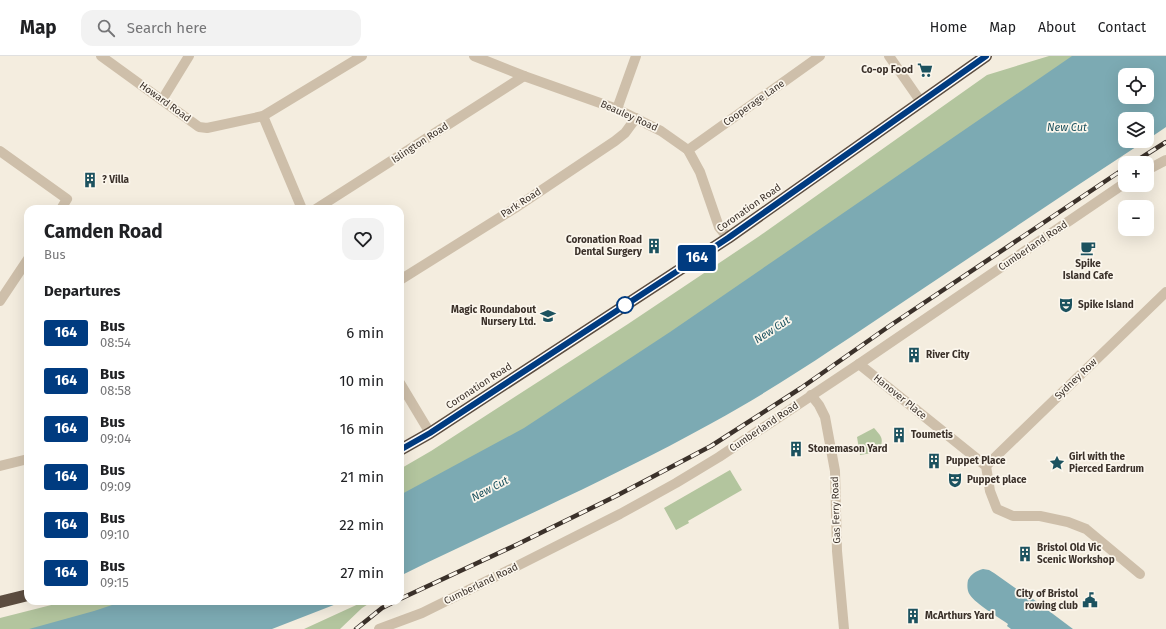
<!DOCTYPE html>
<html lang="en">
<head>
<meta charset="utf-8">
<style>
  body { margin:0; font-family:"Fira Sans",sans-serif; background:#f2f2f2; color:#202124; height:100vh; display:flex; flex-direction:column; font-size:15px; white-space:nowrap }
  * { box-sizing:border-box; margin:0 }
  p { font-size:13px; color:#757577 }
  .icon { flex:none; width:22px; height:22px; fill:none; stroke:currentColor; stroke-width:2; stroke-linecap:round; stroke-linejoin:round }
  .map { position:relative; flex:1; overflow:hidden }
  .drawer { position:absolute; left:24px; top:149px; width:380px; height:400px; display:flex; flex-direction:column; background:#fff; border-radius:12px; box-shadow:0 4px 16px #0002 }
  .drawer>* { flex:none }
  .badge { padding:0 8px; border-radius:3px; font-size:14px; line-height:26px }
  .buttons { position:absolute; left:1118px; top:12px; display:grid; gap:8px }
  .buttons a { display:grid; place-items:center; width:36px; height:36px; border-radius:8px; background:#fff; box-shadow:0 4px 16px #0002; font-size:20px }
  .map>.badge { position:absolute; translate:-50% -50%; box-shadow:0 0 0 2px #fff }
  h2 { padding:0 20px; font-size:15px; line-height:36px }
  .round { display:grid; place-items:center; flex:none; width:42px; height:42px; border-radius:12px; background:#f2f2f2 }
  .summary { display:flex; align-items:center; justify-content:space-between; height:68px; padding:0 20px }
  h1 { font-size:19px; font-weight:700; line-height:30px }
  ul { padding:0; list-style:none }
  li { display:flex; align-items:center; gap:12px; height:48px; padding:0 20px }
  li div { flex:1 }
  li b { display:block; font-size:15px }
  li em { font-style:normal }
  li .badge { min-width:44px; font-weight:700; text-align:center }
  header { display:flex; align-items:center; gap:24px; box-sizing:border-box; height:56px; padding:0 20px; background:#fff; border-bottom:1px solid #e0e0e0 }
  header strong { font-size:19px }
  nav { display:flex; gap:22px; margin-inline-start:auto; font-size:14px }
  .search { width:280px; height:36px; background:#f2f2f2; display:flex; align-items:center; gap:10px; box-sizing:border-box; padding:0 14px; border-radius:12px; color:#757577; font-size:15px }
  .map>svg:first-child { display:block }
</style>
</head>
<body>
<header>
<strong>Map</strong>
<div class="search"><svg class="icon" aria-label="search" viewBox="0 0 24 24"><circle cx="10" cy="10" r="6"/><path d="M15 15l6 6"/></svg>Search here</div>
<nav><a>Home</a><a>Map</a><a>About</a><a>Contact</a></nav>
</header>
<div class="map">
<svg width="1166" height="573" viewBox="0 0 1166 573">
  <rect width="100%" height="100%" fill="#f4eddf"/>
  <g fill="#b3c59e">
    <path d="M1049 0H1141L400 449V413L431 395 628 268 758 181 987 19Z"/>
    <path d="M874 372C883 382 884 384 878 396L860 399 857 381Z"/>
    <path d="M730 414 742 434 688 465 689 467 676 474 664 452Z"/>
    <path d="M67 545H168L73 573H0V562Z"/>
    <path d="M365 545H373L362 552 340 573H304Z"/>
  </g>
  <g fill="#7caab3" fill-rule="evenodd">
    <path d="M1072 0H1166V71L1147 84V63H1125V85H1145C1064 138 984 192 903 246 840 288 778 331 712 367 611 423 504 469 400 520V439L524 372 670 276ZM1125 19H1147V41H1125Z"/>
    <path d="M983 513 989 514 994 517 1028 541 1029 540 1073 573H1011L1007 570 1008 568C998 561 976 548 970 539 967 535 967 529 968 524 971 518 976 515 983 513Z"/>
    <path d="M124 545H344L272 573H29L94 555Z"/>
  </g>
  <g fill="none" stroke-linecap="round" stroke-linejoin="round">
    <g stroke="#cebfaa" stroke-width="10">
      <path d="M101 0 199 71 207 72 263 60 362 0"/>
      <path d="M474 0 524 20 617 53 661 75 688 94 700 116 719 171 728 182"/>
      <path d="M889 0 921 46"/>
      <path d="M162 44 189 0"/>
      <path d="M617 53 636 0"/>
      <path d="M263 60 302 153"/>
      <path d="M688 94 820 0"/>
      <path d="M0 95 67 143 61 153"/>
      <path d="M1147 114 1166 104"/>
      <path d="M316 153 524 20"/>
      <path d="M400 224 515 152 615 85 625 77 636 62"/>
      <path d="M0 245 28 203"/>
      <path d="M859 308 986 410 990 435 997 453 1013 460H1040L1068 466 1086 473 1140 518"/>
      <path d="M400 327 430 377"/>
      <path d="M811 339 819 349 825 361 835 415 837 495 844 573"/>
      <path d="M0 410 28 403"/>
      <path d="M986 410 1166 236"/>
      <path d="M379 573 422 557 509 514 620 458 676 427 719 401 859 308 1125 127"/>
    </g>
    <g stroke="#5c4d40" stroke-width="12">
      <path d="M400 394 430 377 728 182 986 0"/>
      <path d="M0 546 28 539"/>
    </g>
    <g stroke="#3b312a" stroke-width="4.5">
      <g id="rail">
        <path d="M1133 107 1166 86"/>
        <path d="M400 543 518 488 616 440 711 390 801 332 888 271 1125 112"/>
        <path d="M356 573 382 552 396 545"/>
      </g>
    </g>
    <use href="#rail" stroke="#fbf6ec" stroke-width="3" stroke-dasharray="9" stroke-linecap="butt"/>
  </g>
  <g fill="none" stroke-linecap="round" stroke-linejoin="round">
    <g stroke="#fff" stroke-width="9">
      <path id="line" d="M400 394 430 377 728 182 986 0"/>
    </g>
    <use href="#line" stroke="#003b80" stroke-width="6"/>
  </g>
  <defs>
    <g id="supermarket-bare" transform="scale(1.2)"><path d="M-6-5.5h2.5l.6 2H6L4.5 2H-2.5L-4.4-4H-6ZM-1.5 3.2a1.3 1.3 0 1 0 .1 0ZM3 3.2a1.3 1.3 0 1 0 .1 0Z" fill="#1c525f" stroke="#fbf6ec" stroke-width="2.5" paint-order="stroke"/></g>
    <g id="building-bare" transform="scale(1.2)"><path d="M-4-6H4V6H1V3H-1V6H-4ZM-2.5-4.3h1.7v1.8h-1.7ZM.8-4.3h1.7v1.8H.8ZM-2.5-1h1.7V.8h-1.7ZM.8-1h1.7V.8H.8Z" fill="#1c525f" stroke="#fbf6ec" stroke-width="2.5" paint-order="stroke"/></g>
    <g id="cafe-bare" transform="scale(1.2)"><path d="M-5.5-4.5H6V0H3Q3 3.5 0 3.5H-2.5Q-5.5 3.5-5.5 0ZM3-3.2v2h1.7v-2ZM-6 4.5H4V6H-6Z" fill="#1c525f" stroke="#fbf6ec" stroke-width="2.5" paint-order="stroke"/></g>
    <g id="theatre-bare" transform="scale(1.2)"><path d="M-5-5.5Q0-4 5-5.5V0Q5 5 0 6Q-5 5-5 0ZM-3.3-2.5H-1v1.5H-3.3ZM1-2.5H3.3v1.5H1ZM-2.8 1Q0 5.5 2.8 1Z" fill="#1c525f" stroke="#fbf6ec" stroke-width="2.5" paint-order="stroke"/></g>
    <g id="school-bare" transform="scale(1.2)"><path d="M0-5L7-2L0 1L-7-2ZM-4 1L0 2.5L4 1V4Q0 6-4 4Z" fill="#1c525f" stroke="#fbf6ec" stroke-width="2.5" paint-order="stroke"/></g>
    <g id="sight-bare" transform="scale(1.2)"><path d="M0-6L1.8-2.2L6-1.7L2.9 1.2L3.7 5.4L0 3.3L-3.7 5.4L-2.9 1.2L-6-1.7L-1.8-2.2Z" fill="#1c525f" stroke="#fbf6ec" stroke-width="2.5" paint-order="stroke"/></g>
    <g id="civic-bare" transform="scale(1.2)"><path d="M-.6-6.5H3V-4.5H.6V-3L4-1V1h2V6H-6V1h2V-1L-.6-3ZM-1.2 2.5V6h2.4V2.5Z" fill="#1c525f" stroke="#fbf6ec" stroke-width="2.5" paint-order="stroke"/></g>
  </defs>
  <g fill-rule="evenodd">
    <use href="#supermarket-bare" x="925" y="14"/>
    <use href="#building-bare" x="90" y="124"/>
    <use href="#building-bare" x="654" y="190"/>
    <use href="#cafe-bare" x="1088" y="192"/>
    <use href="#theatre-bare" x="1066" y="249"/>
    <use href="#school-bare" x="548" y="260"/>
    <use href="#building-bare" x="914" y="299"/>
    <use href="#building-bare" x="899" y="379"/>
    <use href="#building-bare" x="796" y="393"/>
    <use href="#building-bare" x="934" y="405"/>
    <use href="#sight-bare" x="1057" y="407"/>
    <use href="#theatre-bare" x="955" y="424"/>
    <use href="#building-bare" x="1025" y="498"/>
    <use href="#civic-bare" x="1090" y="544"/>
    <use href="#building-bare" x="913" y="560"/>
  </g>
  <circle fill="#fff" stroke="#003b80" stroke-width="2" cx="625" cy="249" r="8"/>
  <g text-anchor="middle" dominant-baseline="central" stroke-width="3.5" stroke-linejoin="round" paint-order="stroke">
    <g font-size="10" font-weight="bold" fill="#3b312a" stroke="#fbf6ec" text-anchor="start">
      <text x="913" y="14" text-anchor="end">Co-op Food</text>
      <text x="102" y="124">? Villa</text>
      <text x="642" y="184" text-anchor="end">Coronation Road<tspan x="642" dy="12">Dental Surgery</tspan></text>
      <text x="1088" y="208" text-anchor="middle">Spike<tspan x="1088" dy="12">Island Cafe</tspan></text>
      <text x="1078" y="249">Spike Island</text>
      <text x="536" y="254" text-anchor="end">Magic Roundabout<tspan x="536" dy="12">Nursery Ltd.</tspan></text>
      <text x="926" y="299">River City</text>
      <text x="911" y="379">Toumetis</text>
      <text x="808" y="393">Stonemason Yard</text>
      <text x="1069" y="401">Girl with the<tspan x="1069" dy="12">Pierced Eardrum</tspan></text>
      <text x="946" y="405">Puppet Place</text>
      <text x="967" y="424">Puppet place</text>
      <text x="1037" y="492">Bristol Old Vic<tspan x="1037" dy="12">Scenic Workshop</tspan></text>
      <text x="1078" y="538" text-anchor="end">City of Bristol<tspan x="1078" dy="12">rowing club</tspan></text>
      <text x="925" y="560">McArthurs Yard</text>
    </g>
    <g font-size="10" fill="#3b312a" stroke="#fbf6ec">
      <text transform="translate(165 46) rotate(36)">Howard Road</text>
      <text transform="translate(754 47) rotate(-35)">Cooperage Lane</text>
      <text transform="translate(629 60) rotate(24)">Beauley Road</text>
      <text transform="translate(420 87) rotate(-33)">Islington Road</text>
      <text transform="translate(521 147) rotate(-33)">Park Road</text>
      <text transform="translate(749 152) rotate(-35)">Coronation Road</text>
      <text transform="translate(1033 190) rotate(-34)">Cumberland Road</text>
      <text transform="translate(1076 323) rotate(-44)">Sydney Row</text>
      <text transform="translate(479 330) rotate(-33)">Coronation Road</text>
      <text transform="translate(900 341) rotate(39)">Hanover Place</text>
      <text transform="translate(764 371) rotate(-34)">Cumberland Road</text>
      <text transform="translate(836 454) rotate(-92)">Gas Ferry Road</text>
      <text transform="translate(481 528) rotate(-26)">Cumberland Road</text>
    </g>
    <g font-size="11" font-style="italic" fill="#1c525f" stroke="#fbf6ec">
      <text x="1067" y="71">New Cut</text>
      <text transform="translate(772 274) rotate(-33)">New Cut</text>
      <text transform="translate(490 433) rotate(-28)">New Cut</text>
    </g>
  </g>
</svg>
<div class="buttons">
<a><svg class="icon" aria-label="locate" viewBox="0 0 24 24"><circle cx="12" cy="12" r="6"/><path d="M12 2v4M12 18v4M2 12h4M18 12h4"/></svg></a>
<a><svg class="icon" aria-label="layers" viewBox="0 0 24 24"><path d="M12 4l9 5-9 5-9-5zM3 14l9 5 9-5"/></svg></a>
<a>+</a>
<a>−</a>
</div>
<b class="badge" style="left:697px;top:202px;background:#003b80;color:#fff">164</b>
<section class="drawer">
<div class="summary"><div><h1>Camden Road</h1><p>Bus</p></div><a class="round"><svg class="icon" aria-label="heart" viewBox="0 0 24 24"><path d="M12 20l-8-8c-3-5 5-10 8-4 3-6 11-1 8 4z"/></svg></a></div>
<h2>Departures</h2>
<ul>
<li><span class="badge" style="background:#003b80;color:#fff">164</span><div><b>Bus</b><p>08:54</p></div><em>6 min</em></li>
<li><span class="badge" style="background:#003b80;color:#fff">164</span><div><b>Bus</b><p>08:58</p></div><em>10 min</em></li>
<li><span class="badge" style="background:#003b80;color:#fff">164</span><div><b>Bus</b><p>09:04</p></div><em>16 min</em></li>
<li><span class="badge" style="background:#003b80;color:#fff">164</span><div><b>Bus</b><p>09:09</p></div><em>21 min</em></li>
<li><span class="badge" style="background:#003b80;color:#fff">164</span><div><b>Bus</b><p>09:10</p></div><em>22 min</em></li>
<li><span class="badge" style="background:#003b80;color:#fff">164</span><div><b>Bus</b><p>09:15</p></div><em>27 min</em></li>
</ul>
</section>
</div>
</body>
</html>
